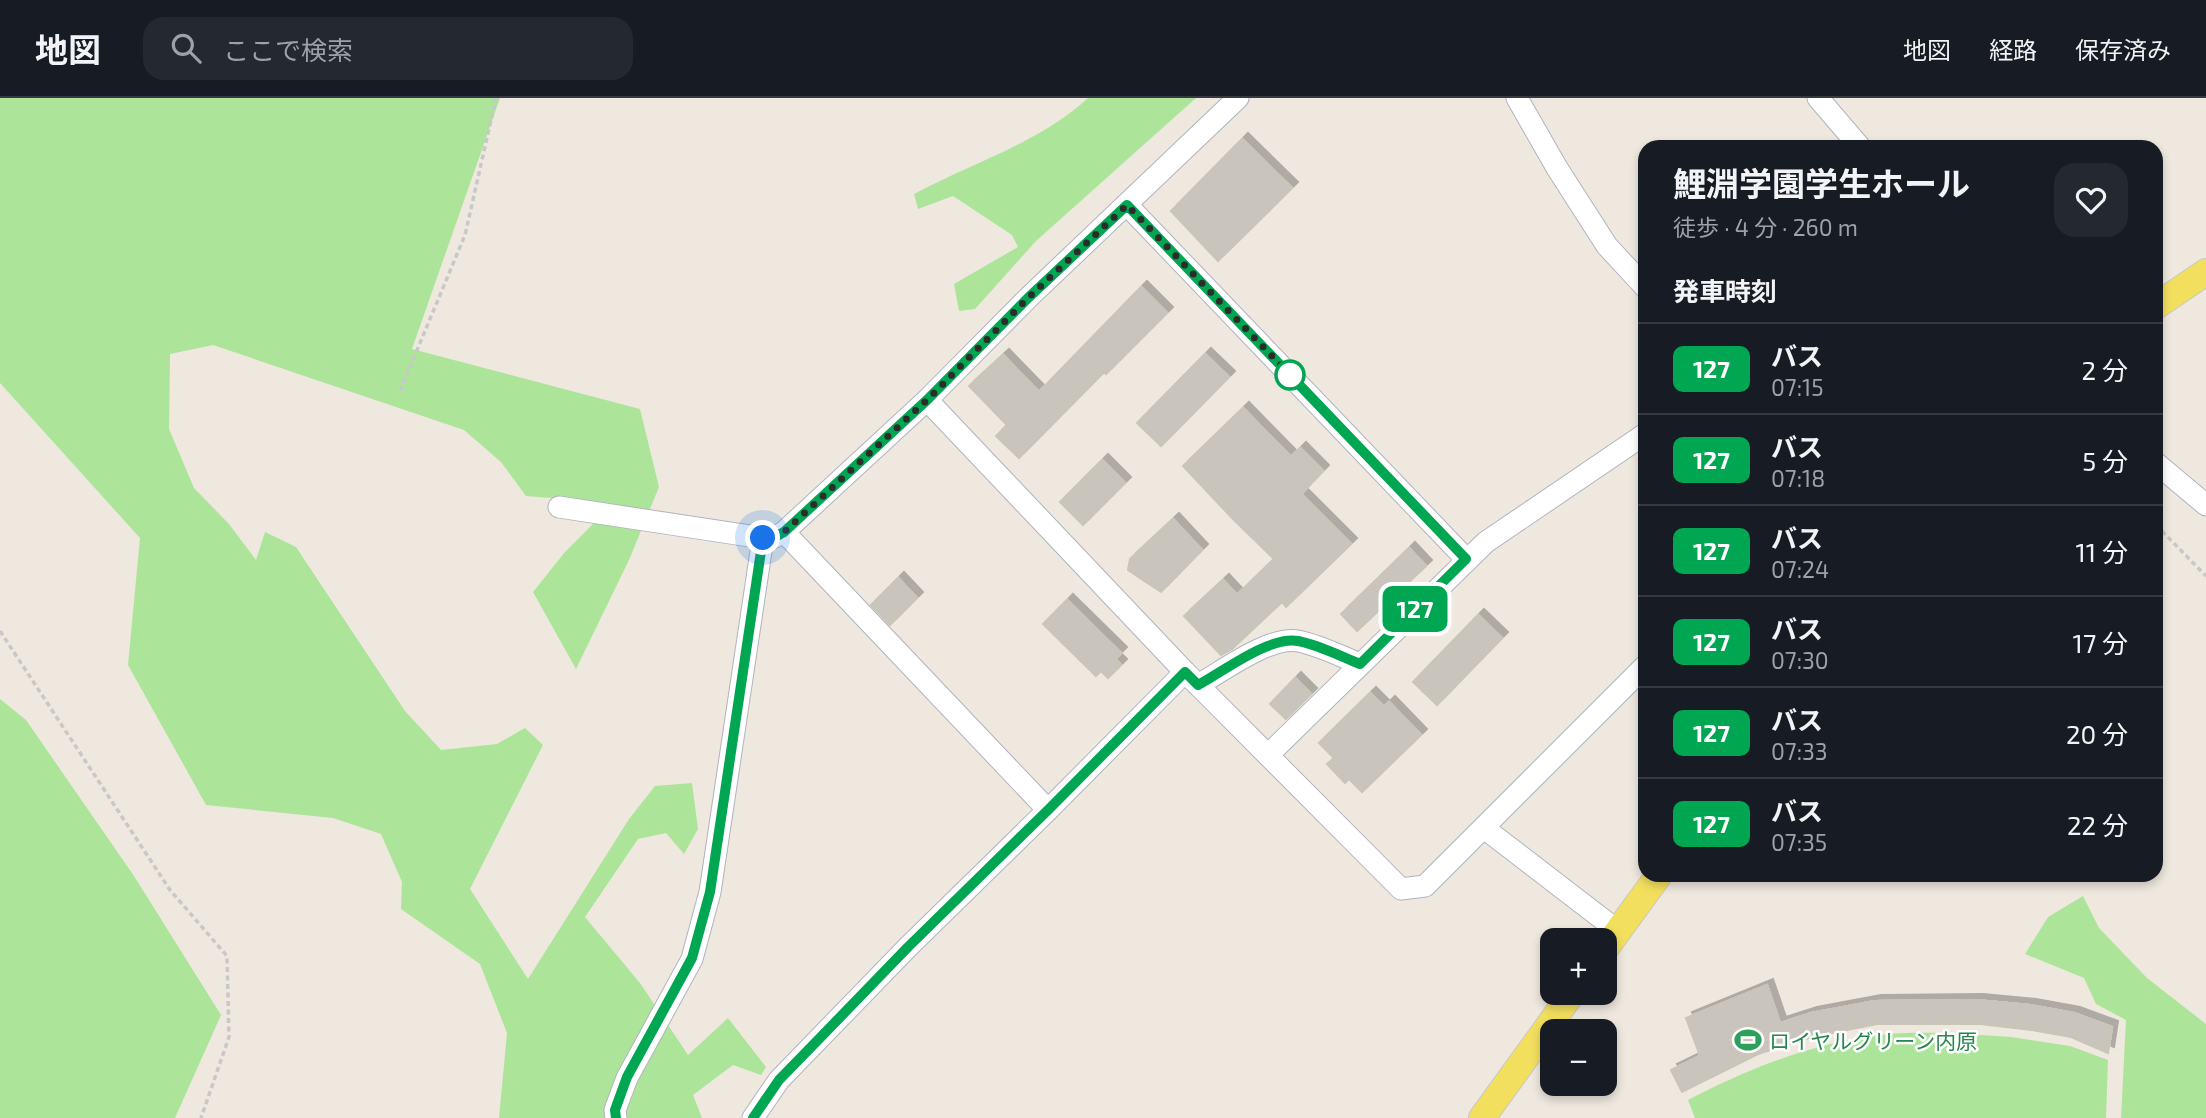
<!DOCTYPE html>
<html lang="ja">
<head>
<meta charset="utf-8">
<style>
  body { margin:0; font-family:"Exo 2","Noto Sans JP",sans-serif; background:#242831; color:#f1f3f6; height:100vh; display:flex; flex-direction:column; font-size:26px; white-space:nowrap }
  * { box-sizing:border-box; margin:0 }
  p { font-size:23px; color:#9ea1a6 }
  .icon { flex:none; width:38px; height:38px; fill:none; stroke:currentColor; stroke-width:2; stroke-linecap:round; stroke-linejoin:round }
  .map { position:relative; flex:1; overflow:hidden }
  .panel { position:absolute; left:1638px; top:42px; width:525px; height:742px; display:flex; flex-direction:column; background:#171b24; border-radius:21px; box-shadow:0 4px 10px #0003 }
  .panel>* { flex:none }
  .badge { padding:0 14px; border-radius:10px; font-size:24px; line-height:46px }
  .controls { position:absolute; left:1540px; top:830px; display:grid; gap:14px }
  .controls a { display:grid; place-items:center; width:77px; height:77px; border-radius:14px; background:#171b24; box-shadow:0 4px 10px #0003; font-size:35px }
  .you { position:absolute; width:35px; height:35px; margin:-18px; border:5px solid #fff; border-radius:50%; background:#1a73e8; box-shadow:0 0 0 10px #1a73e833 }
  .map>.badge { position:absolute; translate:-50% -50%; box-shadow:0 0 0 4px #fff }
  h2 { padding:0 35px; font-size:26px; line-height:63px }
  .round { display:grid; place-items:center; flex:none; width:74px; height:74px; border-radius:21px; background:#242831 }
  .headline { display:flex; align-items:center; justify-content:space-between; height:119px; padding:0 35px }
  h1 { font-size:33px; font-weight:700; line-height:52px }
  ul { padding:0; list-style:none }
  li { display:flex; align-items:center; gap:21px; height:91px; padding:0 35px; border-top:2px solid #363941 }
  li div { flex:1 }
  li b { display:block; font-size:26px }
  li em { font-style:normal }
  li .badge { min-width:77px; font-weight:700; text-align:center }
  header { display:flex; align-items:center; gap:42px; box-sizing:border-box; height:98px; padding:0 35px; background:#171b24; border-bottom:2px solid #363941 }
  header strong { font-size:33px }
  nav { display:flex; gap:38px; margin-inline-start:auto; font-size:24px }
  .search { width:490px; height:63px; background:#242831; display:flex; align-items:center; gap:18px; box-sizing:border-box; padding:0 24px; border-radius:21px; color:#9ea1a6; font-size:26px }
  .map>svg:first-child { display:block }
</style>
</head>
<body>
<header>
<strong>地図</strong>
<div class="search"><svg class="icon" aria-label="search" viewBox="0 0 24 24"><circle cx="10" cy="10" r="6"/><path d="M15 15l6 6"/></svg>ここで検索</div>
<nav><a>地図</a><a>経路</a><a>保存済み</a></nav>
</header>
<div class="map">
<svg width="2206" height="1020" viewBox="0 0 2206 1020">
  <defs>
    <filter id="shadow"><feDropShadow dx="6" dy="-6" stdDeviation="0" flood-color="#0004"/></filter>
  </defs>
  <rect width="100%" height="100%" fill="#eee8de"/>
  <g fill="#ace59a">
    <path d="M0 0H500L412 251 640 311 659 389 629 462 576 571 533 494 565 454 606 413 563 401 526 398 501 364 464 332 213 247 170 256 169 331 194 390 229 426 256 462 265 434 296 449 405 613 441 652 497 646 525 630 543 647 470 791 528 881 629 721 655 688 692 685 698 731 684 756 666 735 638 741 585 819 640 885 688 957 728 920 766 969 761 977 733 967 693 997 702 1020H499L507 935 480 866 401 811 402 784 381 736 333 720 206 707 128 567 140 440 0 285Z"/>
    <path d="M1088 0H1196L1036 143 975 211 959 213 954 186 1018 149 1012 137 953 98 918 111 914 96C972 65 1039 45 1088 0Z"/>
    <path d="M0 601 26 622 134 778 221 917 175 1020H0Z"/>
    <path d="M2083 798 2099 830 2147 880 2206 926V1020H2121L2126 922 2096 906 2084 880 2025 856 2048 819Z"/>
    <path d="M1950 935 2011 939 2070 948 2108 962 2106 1020H1695L1688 1002C1747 971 1813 945 1880 937 1903 934 1927 935 1950 935Z"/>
  </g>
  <g fill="#c9c5bd" stroke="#c9c5b7" stroke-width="2" filter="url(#shadow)">
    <path d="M1242 41 1292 90 1218 163 1171 113Z"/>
    <path d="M1141 189 1167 215 1106 276 1104 274 1019 360 996 338 1007 327 969 288 1003 257 1039 294Z"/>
    <path d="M1205 256 1229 279 1161 348 1137 325Z"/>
    <path d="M1243 310 1291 359 1300 350 1323 373 1301 396 1351 446 1286 509 1282 504 1232 551 1221 557 1184 518 1223 482 1237 497 1274 461 1232 420 1183 368Z"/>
    <path d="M1102 362 1125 385 1083 427 1060 404Z"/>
    <path d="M1173 421 1202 452 1161 494 1128 472 1130 461Z"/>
    <path d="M1409 450 1426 468 1357 533 1341 516Z"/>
    <path d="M898 480 917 500 890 527 871 507Z"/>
    <path d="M1067 502 1121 555 1115 561 1121 567 1108 580 1101 573 1096 578 1043 526Z"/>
    <path d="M1478 517 1502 540 1437 607 1413 584Z"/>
    <path d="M1295 580 1311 596 1286 621 1270 606Z"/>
    <path d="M1370 595 1384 609 1389 604 1421 637 1362 694 1349 681 1345 685 1327 666 1334 660 1319 645Z"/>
    <path d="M1767 887 1780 925 1811 915 1875 903 1977 902 2030 907 2074 915 2112 929 2108 955 2071 939 2032 932 1980 926H1877L1812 939 1758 956 1682 994 1671 972 1700 958 1686 920Z"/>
  </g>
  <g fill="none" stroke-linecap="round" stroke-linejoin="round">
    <g stroke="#b2b3bf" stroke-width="23">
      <g id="minor">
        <path d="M1517 0 1557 70 1607 148 1645 189"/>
        <path d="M1818 0 1860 49"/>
        <path d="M1127 107 1466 461"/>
        <path d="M927 302 1185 574 1401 791 1425 788 1645 568"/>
        <path d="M2156 365 2206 407"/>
        <path d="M559 409 763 440H773L784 434 927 302 1028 200 1238 0"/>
        <path d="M784 434 1048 712"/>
        <path d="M1198 587C1223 573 1269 538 1298 543 1319 547 1340 558 1360 566"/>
        <path d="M1268 657 1486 444 1645 336"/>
        <path d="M1484 730 1618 833"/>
        <path d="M616 1020 615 1012 627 980 692 861 710 794 763 440"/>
        <path d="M753 1020 779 982 908 849 1048 712 1185 574"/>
      </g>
    </g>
    <g stroke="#c8c8c8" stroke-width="28">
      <g id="major">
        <path d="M2156 208 2206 174"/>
        <path d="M1605 851 1659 777"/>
        <path d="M1482 1020 1573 894"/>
      </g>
    </g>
    <g stroke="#c8c8c8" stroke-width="3.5" stroke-dasharray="5 3.5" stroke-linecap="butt">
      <path d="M400 293 465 137 496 0"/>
      <path d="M2156 427 2206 478"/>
      <path d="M0 533 170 792 227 858 229 939 201 1020"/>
    </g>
    <use href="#minor" stroke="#fff" stroke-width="21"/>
    <use href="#major" stroke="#f3df5e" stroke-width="26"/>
  </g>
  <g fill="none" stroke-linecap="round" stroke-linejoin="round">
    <g stroke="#fff" stroke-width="16">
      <path id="line" d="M616 1020 615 1012 627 979 692 860 710 794 763 440H773L784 434 927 302 1028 200 1127 107 1466 461 1360 566C1340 558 1319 547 1298 543 1269 538 1224 573 1198 587L1185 574 1048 712 908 849 816 944 779 982 753 1020"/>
    </g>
    <use href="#line" stroke="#00a651" stroke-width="10"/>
    <path stroke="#2c2c2c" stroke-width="7" stroke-dasharray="0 12.6" d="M763 440H773L784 434 927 302 1028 200 1127 107 1293 280 1290 277"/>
  </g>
  <defs>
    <g id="stadium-bare" transform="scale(2.1)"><path d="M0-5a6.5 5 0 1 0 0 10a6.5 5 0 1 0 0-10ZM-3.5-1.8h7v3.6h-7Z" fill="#2e9e5b" stroke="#fff" stroke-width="2.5" paint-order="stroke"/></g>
  </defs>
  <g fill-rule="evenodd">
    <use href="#stadium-bare" x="1748" y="942"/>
  </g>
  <circle fill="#fff" stroke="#00a651" stroke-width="3.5" cx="1290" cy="277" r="14"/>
  <g text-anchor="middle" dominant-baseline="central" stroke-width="5" stroke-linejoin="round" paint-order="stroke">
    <g font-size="21" fill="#27864d" stroke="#fff" text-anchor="start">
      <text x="1769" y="942">ロイヤルグリーン内原</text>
    </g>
  </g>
</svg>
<div class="controls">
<a>+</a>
<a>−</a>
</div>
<div class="you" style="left:763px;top:440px"></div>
<b class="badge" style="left:1415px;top:511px;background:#00a651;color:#fff">127</b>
<section class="panel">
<div class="headline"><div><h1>鯉淵学園学生ホール</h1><p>徒歩 · 4 分 · 260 m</p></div><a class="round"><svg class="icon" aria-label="heart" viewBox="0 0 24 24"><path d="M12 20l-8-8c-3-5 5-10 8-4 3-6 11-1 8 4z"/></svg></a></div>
<h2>発車時刻</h2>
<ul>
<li><span class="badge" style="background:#00a651;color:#fff">127</span><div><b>バス</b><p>07:15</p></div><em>2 分</em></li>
<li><span class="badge" style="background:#00a651;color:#fff">127</span><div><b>バス</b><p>07:18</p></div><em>5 分</em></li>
<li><span class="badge" style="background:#00a651;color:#fff">127</span><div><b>バス</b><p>07:24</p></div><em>11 分</em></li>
<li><span class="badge" style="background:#00a651;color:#fff">127</span><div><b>バス</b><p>07:30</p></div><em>17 分</em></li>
<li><span class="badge" style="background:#00a651;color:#fff">127</span><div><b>バス</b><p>07:33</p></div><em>20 分</em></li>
<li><span class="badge" style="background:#00a651;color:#fff">127</span><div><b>バス</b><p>07:35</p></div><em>22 分</em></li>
</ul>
</section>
</div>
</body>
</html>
